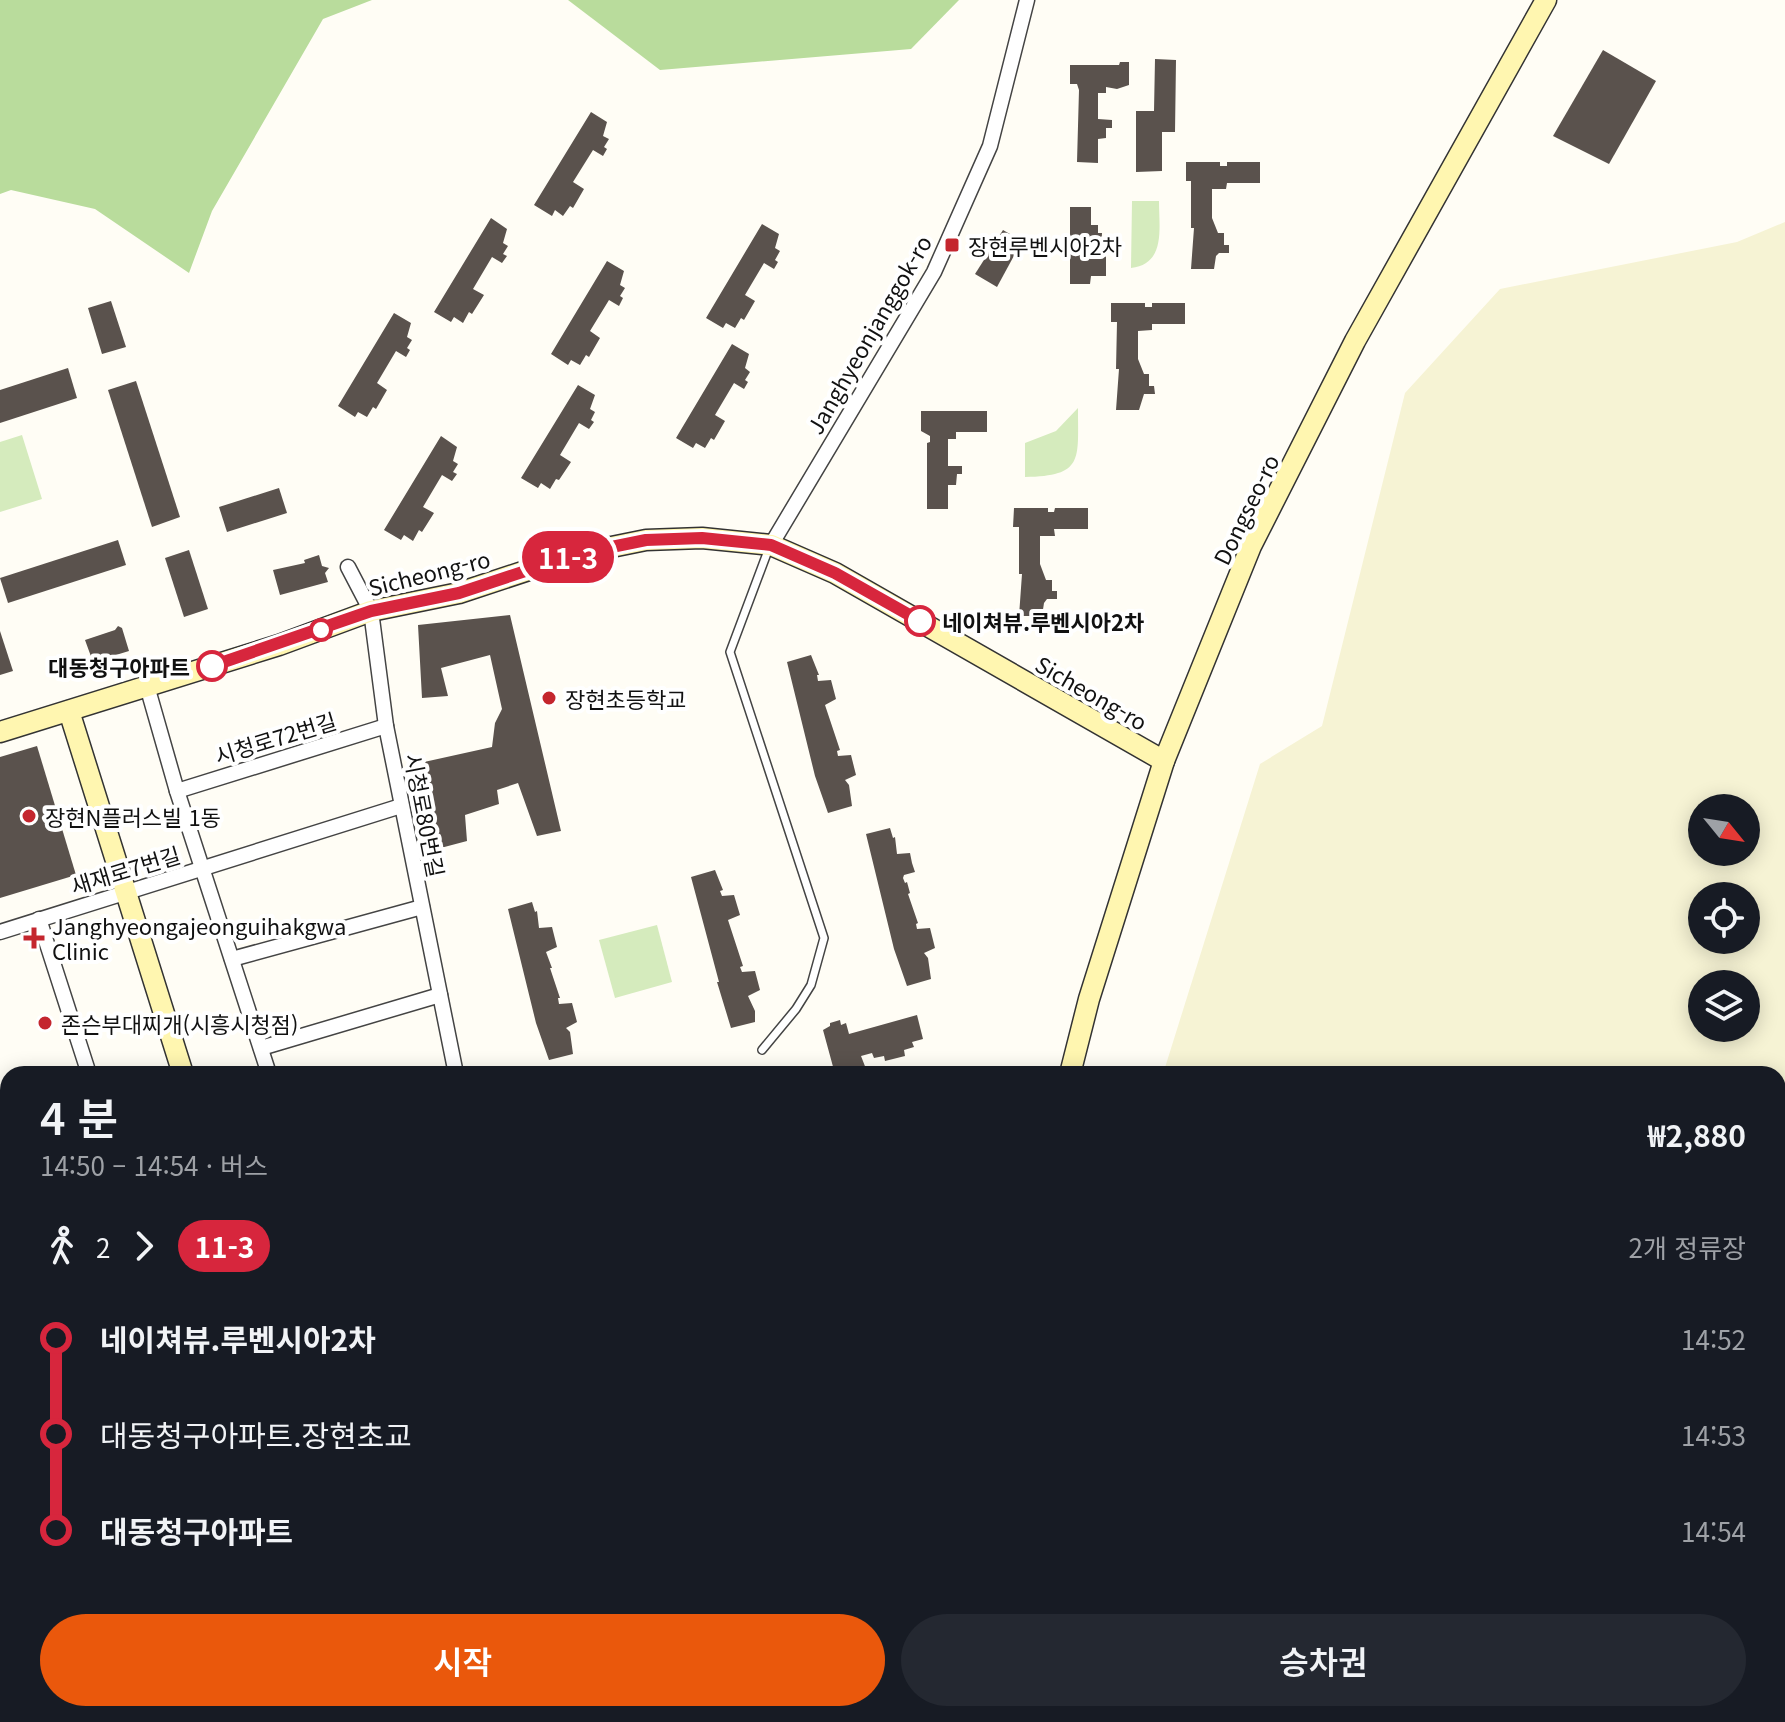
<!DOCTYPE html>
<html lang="ko">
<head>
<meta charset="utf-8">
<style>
  body { margin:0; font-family:Georgia,"Noto Sans KR",serif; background:#242831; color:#f1f3f6; height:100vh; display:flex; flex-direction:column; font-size:30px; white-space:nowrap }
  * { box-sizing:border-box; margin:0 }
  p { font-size:26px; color:#9ea1a6 }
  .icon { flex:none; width:44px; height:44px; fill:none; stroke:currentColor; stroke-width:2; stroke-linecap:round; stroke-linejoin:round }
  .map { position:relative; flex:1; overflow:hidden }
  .panel { position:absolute; left:0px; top:1066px; width:1786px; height:656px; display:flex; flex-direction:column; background:#171b24; border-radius:24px 24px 0 0; box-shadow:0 4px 20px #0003 }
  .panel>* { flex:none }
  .badge { padding:0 16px; border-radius:26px; font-size:28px; line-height:52px }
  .needle { width:52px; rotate:120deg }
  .controls { position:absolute; left:1688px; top:794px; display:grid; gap:16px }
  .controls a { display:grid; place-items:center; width:72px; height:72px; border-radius:50%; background:#171b24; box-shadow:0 4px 20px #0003; font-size:40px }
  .map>.badge { position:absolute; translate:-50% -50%; box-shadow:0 0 0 4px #fff }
  .legs { display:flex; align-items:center; gap:12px; height:88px; padding:0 40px; font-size:26px }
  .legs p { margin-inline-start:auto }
  .summary { display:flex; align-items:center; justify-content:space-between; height:136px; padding:0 40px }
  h1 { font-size:44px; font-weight:600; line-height:60px }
  .cta { display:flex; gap:16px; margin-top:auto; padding:16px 40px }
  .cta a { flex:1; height:92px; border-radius:48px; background:#ea580c; color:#fff; font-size:32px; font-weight:600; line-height:92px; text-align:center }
  .cta a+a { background:#242831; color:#f1f3f6 }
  ul { padding:0 40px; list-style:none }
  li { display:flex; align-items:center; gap:28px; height:96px; font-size:30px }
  li i { display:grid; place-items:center; width:12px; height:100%; margin:0 10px; background:currentColor }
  li i::after { content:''; width:20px; height:20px; margin:-10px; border:6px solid; border-radius:50%; background:#171b24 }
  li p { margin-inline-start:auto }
  li:first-child i { background:linear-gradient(#0000 50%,currentColor 0) }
  li:last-child i { background:linear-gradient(currentColor 50%,#0000 0) }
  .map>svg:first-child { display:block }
</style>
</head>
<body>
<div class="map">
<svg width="1785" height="1722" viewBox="0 0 1785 1722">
  <rect width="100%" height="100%" fill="#fffdf5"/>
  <g fill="#f6f3d4" fill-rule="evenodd">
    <path d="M1785 222V1261L1778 1262V1074H1163L1260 764 1322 726 1405 393 1500 289 1737 242ZM1702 808H1746V852H1702ZM1702 896H1746V940H1702ZM1702 984H1746V1028H1702Z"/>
    <path d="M1778 1354 1785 1355V1475L1778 1481Z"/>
    <path d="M999 1714H1729L1731 1722H997Z"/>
  </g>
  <g fill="#d5ebbd">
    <path d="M1132 201H1159C1159 228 1166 264 1131 268Z"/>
    <path d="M1078 408C1078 460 1084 476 1025 477V443L1056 431Z"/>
    <path d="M22 435 42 499 0 512V442Z"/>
    <path d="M657 925 672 982 615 998 599 940Z"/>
    <path d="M605 1714H853L851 1722H600Z"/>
  </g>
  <g fill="#b9dc9c">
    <path d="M0 0H372L323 19 212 211 189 273 95 209 11 190 0 194Z"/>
    <path d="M568 0H959L911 49 660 70Z"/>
  </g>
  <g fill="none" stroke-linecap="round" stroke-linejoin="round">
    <g stroke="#3f96cf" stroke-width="5">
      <path d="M1778 1309H1785"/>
      <path d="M509 1722 513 1714"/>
    </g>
  </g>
  <g fill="#5a524d">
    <path d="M1603 50 1656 81 1609 164 1553 136Z"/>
    <path d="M1155 59 1176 60 1175 132H1162V171L1136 172V111H1154Z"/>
    <path d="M1120 62H1129V85L1117 89 1106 87V93H1098V119L1112 120V128H1106V138L1098 139V163L1077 162 1079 90 1077 84H1070V65H1119Z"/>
    <path d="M591 112 607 122 603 136 609 139 604 147 607 149 603 156 593 150 573 182 584 189 573 208 570 206 563 216 555 210 552 216 534 205Z"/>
    <path d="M1186 162H1220V166H1227V162H1260V183H1227L1226 189H1212V218L1218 233H1224V245H1229V253H1219L1216 256 1214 269H1191L1194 228H1191V181H1186Z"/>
    <path d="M1070 207H1091V225H1098V233H1102L1101 251H1106V276H1091L1090 284H1070Z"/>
    <path d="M491 218 507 229 503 243 508 246 503 254 507 256 502 263 492 257 473 289 484 295 472 314 469 312 463 323 454 317 451 322 434 312Z"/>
    <path d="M762 224 779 234 775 248 780 251 775 260 778 262 774 269 764 263 745 295 755 301 744 320 741 318 735 328 726 323 723 328 706 318Z"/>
    <path d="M1003 230 1022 241 997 287 975 274Z"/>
    <path d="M607 261 624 271 620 285 625 288 620 296 623 298 619 306 609 300 590 331 600 338 589 357 586 355 580 365 571 360 568 365 551 354Z"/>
    <path d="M111 301 126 347 102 354 88 308Z"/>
    <path d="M1111 303H1145V307H1152V303H1185V324H1152V330L1138 331V359L1144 374H1149V386H1154L1155 394H1144L1139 410H1116L1119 369H1116L1117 322H1111Z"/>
    <path d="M394 313 411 323 407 337 412 340 407 348 410 350 406 357 396 351 377 383 387 390 376 409 373 407 367 417 358 412 355 417 338 406Z"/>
    <path d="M732 344 749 354 745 368 750 372 745 380 748 382 744 389 734 383 715 415 725 421 714 440 711 438 705 448 696 443 693 448 676 438Z"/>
    <path d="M68 368 77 398 0 423V390Z"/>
    <path d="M136 381 180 517 152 527 108 390Z"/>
    <path d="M578 385 595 395 590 409 595 412 591 420 594 422 589 429 579 423 560 455 571 462 559 480 556 479 550 489 541 483 538 488 521 478Z"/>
    <path d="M921 411H987V432H956V439H948V466H962V474H957L956 485H948V509H927V443L930 442V436L921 431Z"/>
    <path d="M441 436 457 447 453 461 458 464 453 472 457 474 452 481 442 475 423 507 434 513 422 532 419 530 413 541 404 535 401 540 384 530Z"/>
    <path d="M279 488 287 513 227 532 219 507Z"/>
    <path d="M1014 508H1048V512H1054L1055 508H1088V529H1054L1055 536H1040V564L1046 580H1052V591H1057V599H1047L1044 603 1042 616H1019L1022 574H1019V527H1013Z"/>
    <path d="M118 540 126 565 8 603 0 578Z"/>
    <path d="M189 550 208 609 184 617 165 558Z"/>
    <path d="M319 555 322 566 329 568 325 573 328 582 280 595 273 570 305 563 304 560Z"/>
    <path d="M510 615 561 831 537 836 518 783 497 790 499 804 465 815 467 841 433 850 415 764 492 747 495 723 502 709 490 655 441 668 448 696 422 698 418 625Z"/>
    <path d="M118 626 122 628 129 651 93 662 85 640 115 630Z"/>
    <path d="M0 631 13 671 0 675Z"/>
    <path d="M811 655 819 675H817L818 681 831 680 836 699 825 705 840 750 837 751 838 756 851 755 856 775 845 780 849 785 852 806 828 813 815 776 787 662Z"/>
    <path d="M37 746 76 875 0 898V757Z"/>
    <path d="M890 828 893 838 895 837 897 854 910 853 912 863 915 872 904 875 903 878 905 883 907 882 910 893 908 894 918 923 916 924 917 929 930 928 935 948 924 953 928 958 931 979 907 986 894 949 866 834Z"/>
    <path d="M715 870 723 890 720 891 722 896 734 895 740 915 728 920 743 966 740 967 742 972 755 971 760 990 748 996 755 1011V1022L731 1028 717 982H719L691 877Z"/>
    <path d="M532 902 535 912 537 911 539 928 552 927 557 947 546 952 552 968H550L560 998H558L559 1004 572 1003 577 1022 566 1028 570 1032 573 1054 549 1060 536 1023 508 909Z"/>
    <path d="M917 1015 923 1039 912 1042 914 1047 904 1050 905 1056 885 1061 884 1056 874 1058 872 1053 861 1056 868 1074H835L823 1030 830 1026V1023L840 1020 841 1025 846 1023 849 1034Z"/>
    <path d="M8 1125V1199L3 1201 0 1190V1127Z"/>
    <path d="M6 1249 8 1286 0 1288V1251Z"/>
    <path d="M8 1297V1329L0 1332V1300Z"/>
    <path d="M8 1365V1407L3 1409 0 1368Z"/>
    <path d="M686 1714H749L747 1722H706L685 1716Z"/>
  </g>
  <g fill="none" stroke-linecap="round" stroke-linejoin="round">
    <g stroke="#444" stroke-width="10">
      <path id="lane" d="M762 1050 796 1009 811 985 824 938 730 652 769 548"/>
    </g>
    <g stroke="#444" stroke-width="17">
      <g id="street">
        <path d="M771 545 934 272 990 146 1027 0"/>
        <path d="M348 567 371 611 386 726 456 1074"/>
        <path d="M147 686 177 791 269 1074"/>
        <path d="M177 791 386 726"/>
        <path d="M39 919 89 1074"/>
        <path d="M0 932 401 806"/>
        <path d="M232 959 422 907"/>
        <path d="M261 1048 440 995"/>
        <path d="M0 1225 8 1223"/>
        <path d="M0 1428 8 1425"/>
        <path d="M592 1722 596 1714"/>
      </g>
    </g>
    <g stroke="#333" stroke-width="23">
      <g id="secondary">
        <path d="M69 711 183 1074"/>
        <path d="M0 732 279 645 371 611 459 593 577 554 646 540 702 538 771 545 835 573 1164 761"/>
        <path d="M1070 1074 1089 999 1164 761 1251 546 1355 341 1546 0"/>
        <path d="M0 1475 8 1493"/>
        <path d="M137 1722 141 1714"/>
        <path d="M898 1722 902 1714"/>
        <path d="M931 1722V1714"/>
      </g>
    </g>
    <use href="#lane" stroke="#fff" stroke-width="7"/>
    <use href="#street" stroke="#fff" stroke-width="14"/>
    <use href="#secondary" stroke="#fff6b0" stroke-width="20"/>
  </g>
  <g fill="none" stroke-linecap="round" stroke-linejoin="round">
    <g stroke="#fff" stroke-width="18">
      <path id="line-1" d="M212 666 371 611 459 593 577 554 646 540 702 538 771 545 835 573 920 621"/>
    </g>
    <use href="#line-1" stroke="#d7263d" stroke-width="12"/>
  </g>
  <g fill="#c4262e" stroke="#fff" stroke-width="3">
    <rect x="944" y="237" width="16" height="16" rx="4"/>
    <circle cx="549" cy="698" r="8"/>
    <circle cx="29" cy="816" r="8"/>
    <path d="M30 926h8v8h8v8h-8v8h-8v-8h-8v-8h8z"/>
    <circle cx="45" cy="1023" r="8"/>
  </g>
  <g fill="#fff" stroke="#d7263d" stroke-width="4">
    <circle cx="920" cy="621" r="14"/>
    <circle cx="321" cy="630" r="10"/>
    <circle cx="212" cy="666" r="14"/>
  </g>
  <g text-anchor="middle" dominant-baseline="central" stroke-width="8" stroke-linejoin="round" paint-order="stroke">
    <g font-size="22" fill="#111" stroke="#fff" text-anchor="start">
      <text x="968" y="245">장현루벤시아2차</text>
      <text x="565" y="698">장현초등학교</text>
      <text x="45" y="816">장현N플러스빌 1동</text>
      <text x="52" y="925">Janghyeongajeonguihakgwa<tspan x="52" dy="25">Clinic</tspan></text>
      <text x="61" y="1023">존슨부대찌개(시흥시청점)</text>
    </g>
    <g font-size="22" fill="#111" stroke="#fff">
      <text transform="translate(868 334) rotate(-60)">Janghyeonjanggok-ro</text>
      <text transform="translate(1245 509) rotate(-64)">Dongseo-ro</text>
      <text transform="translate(429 572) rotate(-14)">Sicheong-ro</text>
      <text transform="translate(1092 692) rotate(30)">Sicheong-ro</text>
      <text transform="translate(275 737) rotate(-17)">시청로72번길</text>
      <text transform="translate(426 815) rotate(79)">시청로80번길</text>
      <text transform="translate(125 869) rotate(-17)">새재로7번길</text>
    </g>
    <g font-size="22" font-weight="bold" fill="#111" stroke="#fff" text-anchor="start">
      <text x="942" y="621">네이쳐뷰.루벤시아2차</text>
      <text x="190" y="666" text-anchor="end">대동청구아파트</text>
    </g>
  </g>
</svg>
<div class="controls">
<a><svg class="needle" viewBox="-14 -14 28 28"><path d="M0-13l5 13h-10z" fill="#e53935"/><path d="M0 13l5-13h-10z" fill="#9ea1a6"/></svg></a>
<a><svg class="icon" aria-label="locate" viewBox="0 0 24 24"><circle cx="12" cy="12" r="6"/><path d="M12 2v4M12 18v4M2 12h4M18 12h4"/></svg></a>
<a><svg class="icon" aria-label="layers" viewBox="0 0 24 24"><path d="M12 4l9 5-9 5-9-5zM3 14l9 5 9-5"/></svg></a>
</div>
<b class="badge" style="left:568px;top:557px;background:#d7263d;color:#fff">11-3</b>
<section class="panel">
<div class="summary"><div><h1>4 분</h1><p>14:50 – 14:54 · 버스</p></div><b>₩2,880</b></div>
<div class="legs"><svg class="icon" aria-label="walk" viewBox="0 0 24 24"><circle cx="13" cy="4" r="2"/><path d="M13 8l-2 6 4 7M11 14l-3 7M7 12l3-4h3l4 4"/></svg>2<svg class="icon" aria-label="forward" viewBox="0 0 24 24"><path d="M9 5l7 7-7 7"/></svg><b class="badge" style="background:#d7263d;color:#fff">11-3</b><p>2개 정류장</p></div>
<ul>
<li><i style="color:#d7263d"></i><b>네이쳐뷰.루벤시아2차</b><p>14:52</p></li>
<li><i style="color:#d7263d"></i><span>대동청구아파트.장현초교</span><p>14:53</p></li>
<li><i style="color:#d7263d"></i><b>대동청구아파트</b><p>14:54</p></li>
</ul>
<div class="cta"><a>시작</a><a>승차권</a></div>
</section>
</div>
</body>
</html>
